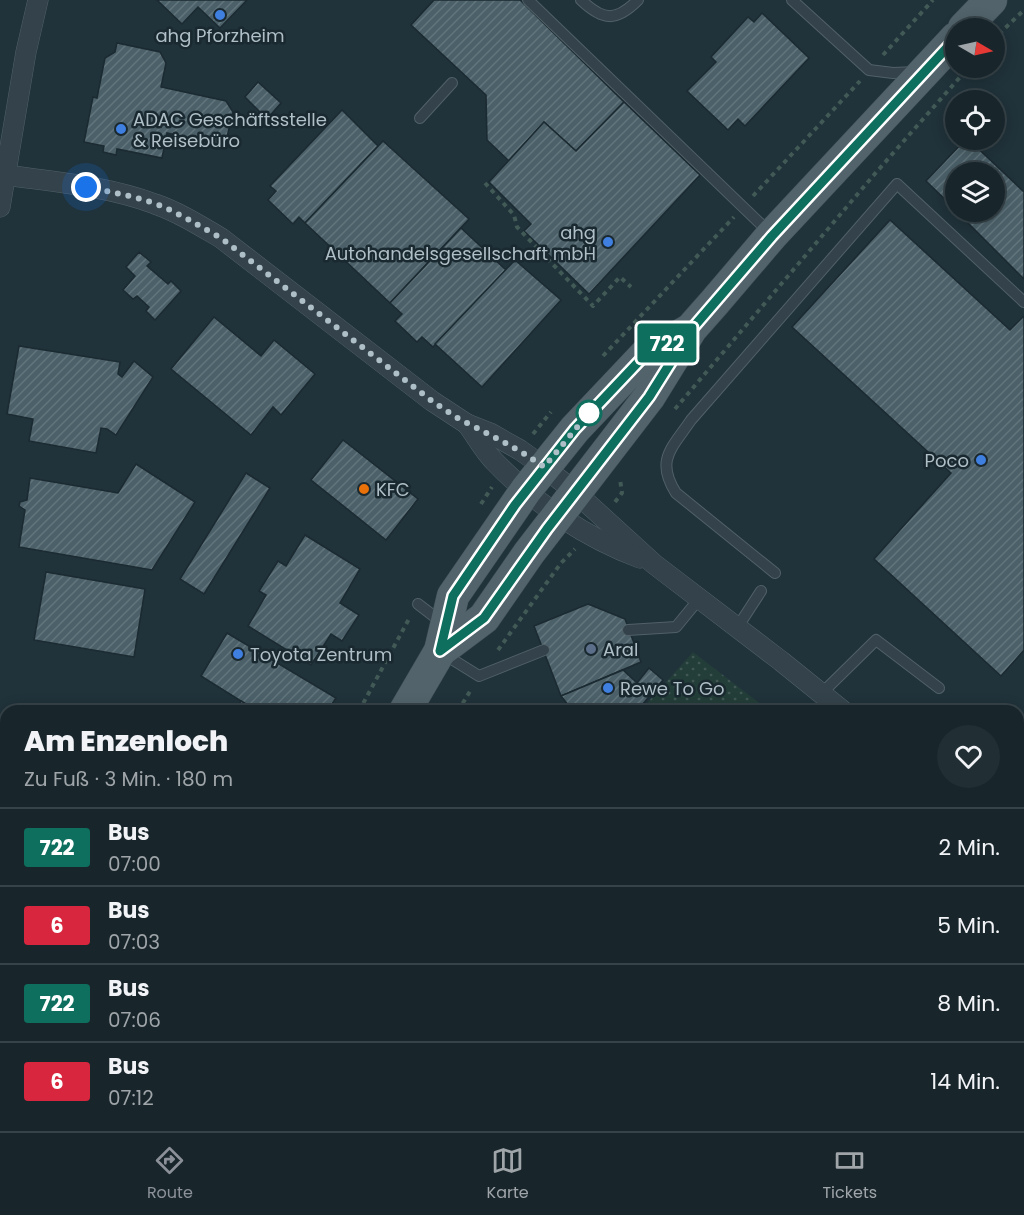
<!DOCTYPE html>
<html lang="de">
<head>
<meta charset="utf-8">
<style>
  body { margin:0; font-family:Poppins,sans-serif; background:#212e34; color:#f1f3f6; height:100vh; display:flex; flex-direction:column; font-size:22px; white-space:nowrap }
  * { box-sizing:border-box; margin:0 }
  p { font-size:20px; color:#9fa5a9 }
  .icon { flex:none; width:33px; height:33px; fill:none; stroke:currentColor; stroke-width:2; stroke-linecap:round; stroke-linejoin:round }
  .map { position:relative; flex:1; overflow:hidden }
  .details { position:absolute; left:0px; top:705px; width:1024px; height:426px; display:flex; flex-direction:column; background:#18262c; border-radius:18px 18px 0 0; box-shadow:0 3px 15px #0003,0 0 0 2px #364348 }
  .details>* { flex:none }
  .badge { padding:0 12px; border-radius:4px; font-size:21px; line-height:39px }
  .needle { width:39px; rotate:99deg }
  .fabs { position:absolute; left:945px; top:18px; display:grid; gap:12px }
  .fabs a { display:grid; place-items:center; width:60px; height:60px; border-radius:50%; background:#18262c; box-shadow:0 3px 15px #0003,0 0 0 2px #364348; font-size:30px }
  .you { position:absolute; width:30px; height:30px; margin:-15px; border:4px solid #fff; border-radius:50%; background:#1a73e8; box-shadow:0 0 0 9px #1a73e833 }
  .map>.badge { position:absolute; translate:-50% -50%; box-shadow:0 0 0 3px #fff }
  .round { display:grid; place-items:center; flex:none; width:63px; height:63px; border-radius:32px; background:#212e34 }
  .head { display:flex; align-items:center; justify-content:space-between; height:102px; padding:0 24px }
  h1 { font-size:28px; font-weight:800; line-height:45px }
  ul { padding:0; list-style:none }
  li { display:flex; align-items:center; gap:18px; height:78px; padding:0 24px; border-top:2px solid #364348 }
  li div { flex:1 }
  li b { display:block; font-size:22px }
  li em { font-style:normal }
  li .badge { min-width:66px; font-weight:700; text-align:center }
  .tabs { display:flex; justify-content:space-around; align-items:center; height:84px; border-top:2px solid #364348; background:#18262c; font-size:16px; color:#9fa5a9 }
  .tabs a { display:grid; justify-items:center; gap:3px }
  .tabs .active { color:#8c9099 }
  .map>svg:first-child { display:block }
</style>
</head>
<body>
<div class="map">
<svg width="1024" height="1131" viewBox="0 0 1024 1131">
  <defs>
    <pattern id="grass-dots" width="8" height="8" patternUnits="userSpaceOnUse" patternTransform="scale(1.5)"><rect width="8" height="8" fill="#233d39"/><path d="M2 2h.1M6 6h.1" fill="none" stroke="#405754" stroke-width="1.8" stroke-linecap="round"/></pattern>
    <pattern id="forest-firs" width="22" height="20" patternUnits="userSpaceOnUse" patternTransform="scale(1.5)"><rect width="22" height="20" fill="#233d39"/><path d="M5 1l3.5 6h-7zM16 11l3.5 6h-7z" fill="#405754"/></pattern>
    <pattern id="building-hatch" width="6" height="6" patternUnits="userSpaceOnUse" patternTransform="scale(1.5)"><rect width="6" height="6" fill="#4b6069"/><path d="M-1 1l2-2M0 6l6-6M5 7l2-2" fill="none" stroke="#62757d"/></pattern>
  </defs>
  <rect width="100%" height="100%" fill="#20323a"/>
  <path fill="url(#grass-dots)" d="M693 652 770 711H640Z"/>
  <path fill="url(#forest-firs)" d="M1024 873V1131H849L852 1125H1018V881Z"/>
  <g fill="url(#building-hatch)" stroke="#1c2a31" stroke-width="1.5">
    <path d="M157 0H247L220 28 198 7 182 24Z"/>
    <path d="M434 0H520L624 102 576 151 544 122 509 161 487 140 486 95 411 25Z"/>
    <path d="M762 13 809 58 745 126 738 119 728 130 687 91 716 62 711 57 748 17 754 22Z"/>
    <path d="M117 43 160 52 166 63 161 87 226 101 233 112 227 137 217 144 167 133 162 158 117 149 116 155 103 152 104 146 84 142 93 97 97 98 105 58 115 52Z"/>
    <path d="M258 82 281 103 267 119 245 97Z"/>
    <path d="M624 102 700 175 589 294 524 231 531 224 489 182 544 122 576 151Z"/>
    <path d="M342 110 378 146 305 223 299 217 293 224 268 200 276 191 270 186Z"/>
    <path d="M965 140H969L1024 192V279L957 212H994V172H956V210L926 181Z"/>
    <path d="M383 141 469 219 390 303 305 223Z"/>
    <path d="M890 220 1010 330 1024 316V650L1001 676 874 559 951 473 792 327Z"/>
    <path d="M461 228 506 270 433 347 422 337 417 342 395 321 402 314 390 303Z"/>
    <path d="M139 252 151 262 147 266 168 284 171 281 181 291 155 320 146 311 149 307 137 296 133 299 123 290 135 276 126 267Z"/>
    <path d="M515 260 561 300 482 387 435 344Z"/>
    <path d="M214 317 261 356 274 340 315 374 281 415 273 407 251 435 171 369Z"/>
    <path d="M19 346 120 362 118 374 122 377 134 361 153 377 116 435 107 429 101 428 96 453 29 441 33 419 7 414Z"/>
    <path d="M343 440 418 499 386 540 311 480Z"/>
    <path d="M136 464 195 502 152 570 19 547 25 510 19 506 20 502 27 500 30 478 118 493Z"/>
    <path d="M246 473 270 488 204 594 180 579Z"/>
    <path d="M305 535 360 569 340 603 359 615 342 641 331 634 311 665 248 626 266 595 259 591 278 561 286 566Z"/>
    <path d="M46 572 145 589 134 657 34 640Z"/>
    <path d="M588 604 625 619 641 662 561 696 534 626Z"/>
    <path d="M227 633 336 698 327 711H257L201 676Z"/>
    <path d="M649 668 663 680 637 711H573L561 696 623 670 637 683Z"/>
    <path d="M241 701 257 711H235Z"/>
    <path d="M0 734 6 736V845L0 843Z"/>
    <path d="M0 875 6 877V1061L0 1058Z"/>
    <path d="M281 1125H372L369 1131H288L280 1127Z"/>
    <path d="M524 1125H655L662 1131H532Z"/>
    <path d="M721 1125H738L733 1131H729Z"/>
  </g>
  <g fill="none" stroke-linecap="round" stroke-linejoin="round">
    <g stroke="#526168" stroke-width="12">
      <g id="service">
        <path d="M528 0 770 233"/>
        <path d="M581 0C603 21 616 22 638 0"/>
        <path d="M792 0 869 70 893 73 916 72"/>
        <path d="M994 48 996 50"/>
        <path d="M420 118 452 83"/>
        <path d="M775 573 676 493C655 460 672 448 691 420L897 184 1024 302"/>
        <path d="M418 604 444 624"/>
        <path d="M737 628 761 591"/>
        <path d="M628 630 676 627 699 599"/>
        <path d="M442 653 479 676 544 650"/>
        <path d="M822 693 876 640 939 688"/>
        <path d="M680 1125 689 1131"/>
        <path d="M259 1131 262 1125"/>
        <path d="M412 1131 415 1125"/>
      </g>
    </g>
    <g stroke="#526168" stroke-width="21">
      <g id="minor">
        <path d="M5 175C55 182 107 186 155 204 178 212 199 225 221 238L432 401 467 424 490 433 520 450 544 467 575 492 654 564 781 661 843 711"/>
        <path d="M0 207 26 52 38 0"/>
        <path d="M467 424C476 436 484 451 494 461 534 503 586 538 640 558"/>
        <path d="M1018 804 1024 797"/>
        <path d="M800 1131 803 1125"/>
      </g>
    </g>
    <g stroke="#404f57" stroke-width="33">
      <g id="primary">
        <path d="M964 28 991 0"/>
        <path d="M440 651 484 618 529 553 649 397 691 329 714 303 772 235 956 38"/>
        <path d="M405 711 440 651 453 596 526 490 575 429 645 355 688 331"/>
        <path d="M185 1131 188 1125"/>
      </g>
    </g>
    <g stroke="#425a56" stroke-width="4" stroke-dasharray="4.5 4.5" stroke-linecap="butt">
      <path d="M999 34 1024 10"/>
      <path d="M883 55 933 0"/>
      <path d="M485 183 514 215 517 227 593 306 620 277 631 287"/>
      <path d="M753 196 860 81"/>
      <path d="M603 356 734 217"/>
      <path d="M675 409 873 176 968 68"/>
      <path d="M533 434 551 412"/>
      <path d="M615 502 622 493 620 479"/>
      <path d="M481 504 492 487"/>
      <path d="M498 650 561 563 575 549"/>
      <path d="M359 711 410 617"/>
      <path d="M458 711 472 688"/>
      <path d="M1018 994 1021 1001 1024 1004"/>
      <path d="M1018 1047 1024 1043"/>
      <path d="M141 1131 144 1125"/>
      <path d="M229 1131 232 1125"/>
      <path d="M933 1131 937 1125"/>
    </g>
    <use href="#service" stroke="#34434b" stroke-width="10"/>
    <use href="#minor" stroke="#34434b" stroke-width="20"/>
    <use href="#primary" stroke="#52636b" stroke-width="32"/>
  </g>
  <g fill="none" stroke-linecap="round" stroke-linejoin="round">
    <g stroke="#fff" stroke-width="14">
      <path id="line" d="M681 346 649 397 547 529 484 618 440 651 453 596 515 505 575 429 645 355 691 330 772 236 956 38"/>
    </g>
    <use href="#line" stroke="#0e6f5e" stroke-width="9"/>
    <path stroke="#afbfc7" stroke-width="6" stroke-dasharray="0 10.8" d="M86 187C111 192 135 196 159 205 180 214 200 226 221 238L432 401C444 409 456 418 469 424 496 438 519 449 544 467L589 413"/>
  </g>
  <g fill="#3f7fe0" stroke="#1a282f" stroke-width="2">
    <circle cx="220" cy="15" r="6"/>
    <circle cx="121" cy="129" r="6"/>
    <circle cx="608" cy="242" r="6"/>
    <circle cx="981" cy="460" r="6"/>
    <circle cx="238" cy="654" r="6"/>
    <circle cx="608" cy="688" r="6"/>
  </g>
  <circle fill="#fff" stroke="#0e6f5e" stroke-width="3" cx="589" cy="413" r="12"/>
  <circle fill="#e8710a" stroke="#1a282f" stroke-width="2" cx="364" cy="489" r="6"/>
  <circle fill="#5c6f8a" stroke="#1a282f" stroke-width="2" cx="591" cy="649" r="6"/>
  <g text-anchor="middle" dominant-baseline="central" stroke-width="5" stroke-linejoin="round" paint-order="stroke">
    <g font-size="18" fill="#afbfc7" stroke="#1a282f" text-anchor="start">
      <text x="220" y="35" text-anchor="middle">ahg Pforzheim</text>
      <text x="133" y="119">ADAC Geschäftsstelle<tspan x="133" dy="21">&amp; Reisebüro</tspan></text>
      <text x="596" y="232" text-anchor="end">ahg<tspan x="596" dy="21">Autohandelsgesellschaft mbH</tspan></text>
      <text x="969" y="460" text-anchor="end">Poco</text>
      <text x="376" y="489">KFC</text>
      <text x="603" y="649">Aral</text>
      <text x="250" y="654">Toyota Zentrum</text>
      <text x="620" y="688">Rewe To Go</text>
    </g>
  </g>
</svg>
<div class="fabs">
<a><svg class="needle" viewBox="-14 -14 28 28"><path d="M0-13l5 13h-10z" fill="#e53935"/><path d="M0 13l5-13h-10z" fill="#9fa5a9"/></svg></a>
<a><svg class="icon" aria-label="locate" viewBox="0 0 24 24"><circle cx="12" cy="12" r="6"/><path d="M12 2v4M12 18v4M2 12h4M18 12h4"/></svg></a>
<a><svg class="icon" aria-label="layers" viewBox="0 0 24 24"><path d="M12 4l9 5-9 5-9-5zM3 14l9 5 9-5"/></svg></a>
</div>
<div class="you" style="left:86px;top:187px"></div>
<b class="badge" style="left:667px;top:343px;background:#0e6f5e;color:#fff">722</b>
<section class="details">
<div class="head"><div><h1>Am Enzenloch</h1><p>Zu Fuß · 3 Min. · 180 m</p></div><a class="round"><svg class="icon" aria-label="heart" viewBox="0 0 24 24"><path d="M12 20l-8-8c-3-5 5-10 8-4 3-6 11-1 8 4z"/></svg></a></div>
<ul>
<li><span class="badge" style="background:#0e6f5e;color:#fff">722</span><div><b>Bus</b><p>07:00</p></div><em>2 Min.</em></li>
<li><span class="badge" style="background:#d7263d;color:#fff">6</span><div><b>Bus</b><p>07:03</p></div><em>5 Min.</em></li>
<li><span class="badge" style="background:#0e6f5e;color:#fff">722</span><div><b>Bus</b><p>07:06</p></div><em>8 Min.</em></li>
<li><span class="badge" style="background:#d7263d;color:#fff">6</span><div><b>Bus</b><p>07:12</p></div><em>14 Min.</em></li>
</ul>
</section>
</div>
<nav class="tabs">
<a class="active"><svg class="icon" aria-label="directions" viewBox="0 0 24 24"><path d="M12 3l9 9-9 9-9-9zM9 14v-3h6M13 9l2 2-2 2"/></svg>Route</a>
<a><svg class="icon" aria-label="map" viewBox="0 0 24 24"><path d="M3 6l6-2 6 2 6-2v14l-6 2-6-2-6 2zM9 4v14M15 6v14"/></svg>Karte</a>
<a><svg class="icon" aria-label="tickets" viewBox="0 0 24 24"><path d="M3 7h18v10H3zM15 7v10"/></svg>Tickets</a>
</nav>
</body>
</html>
